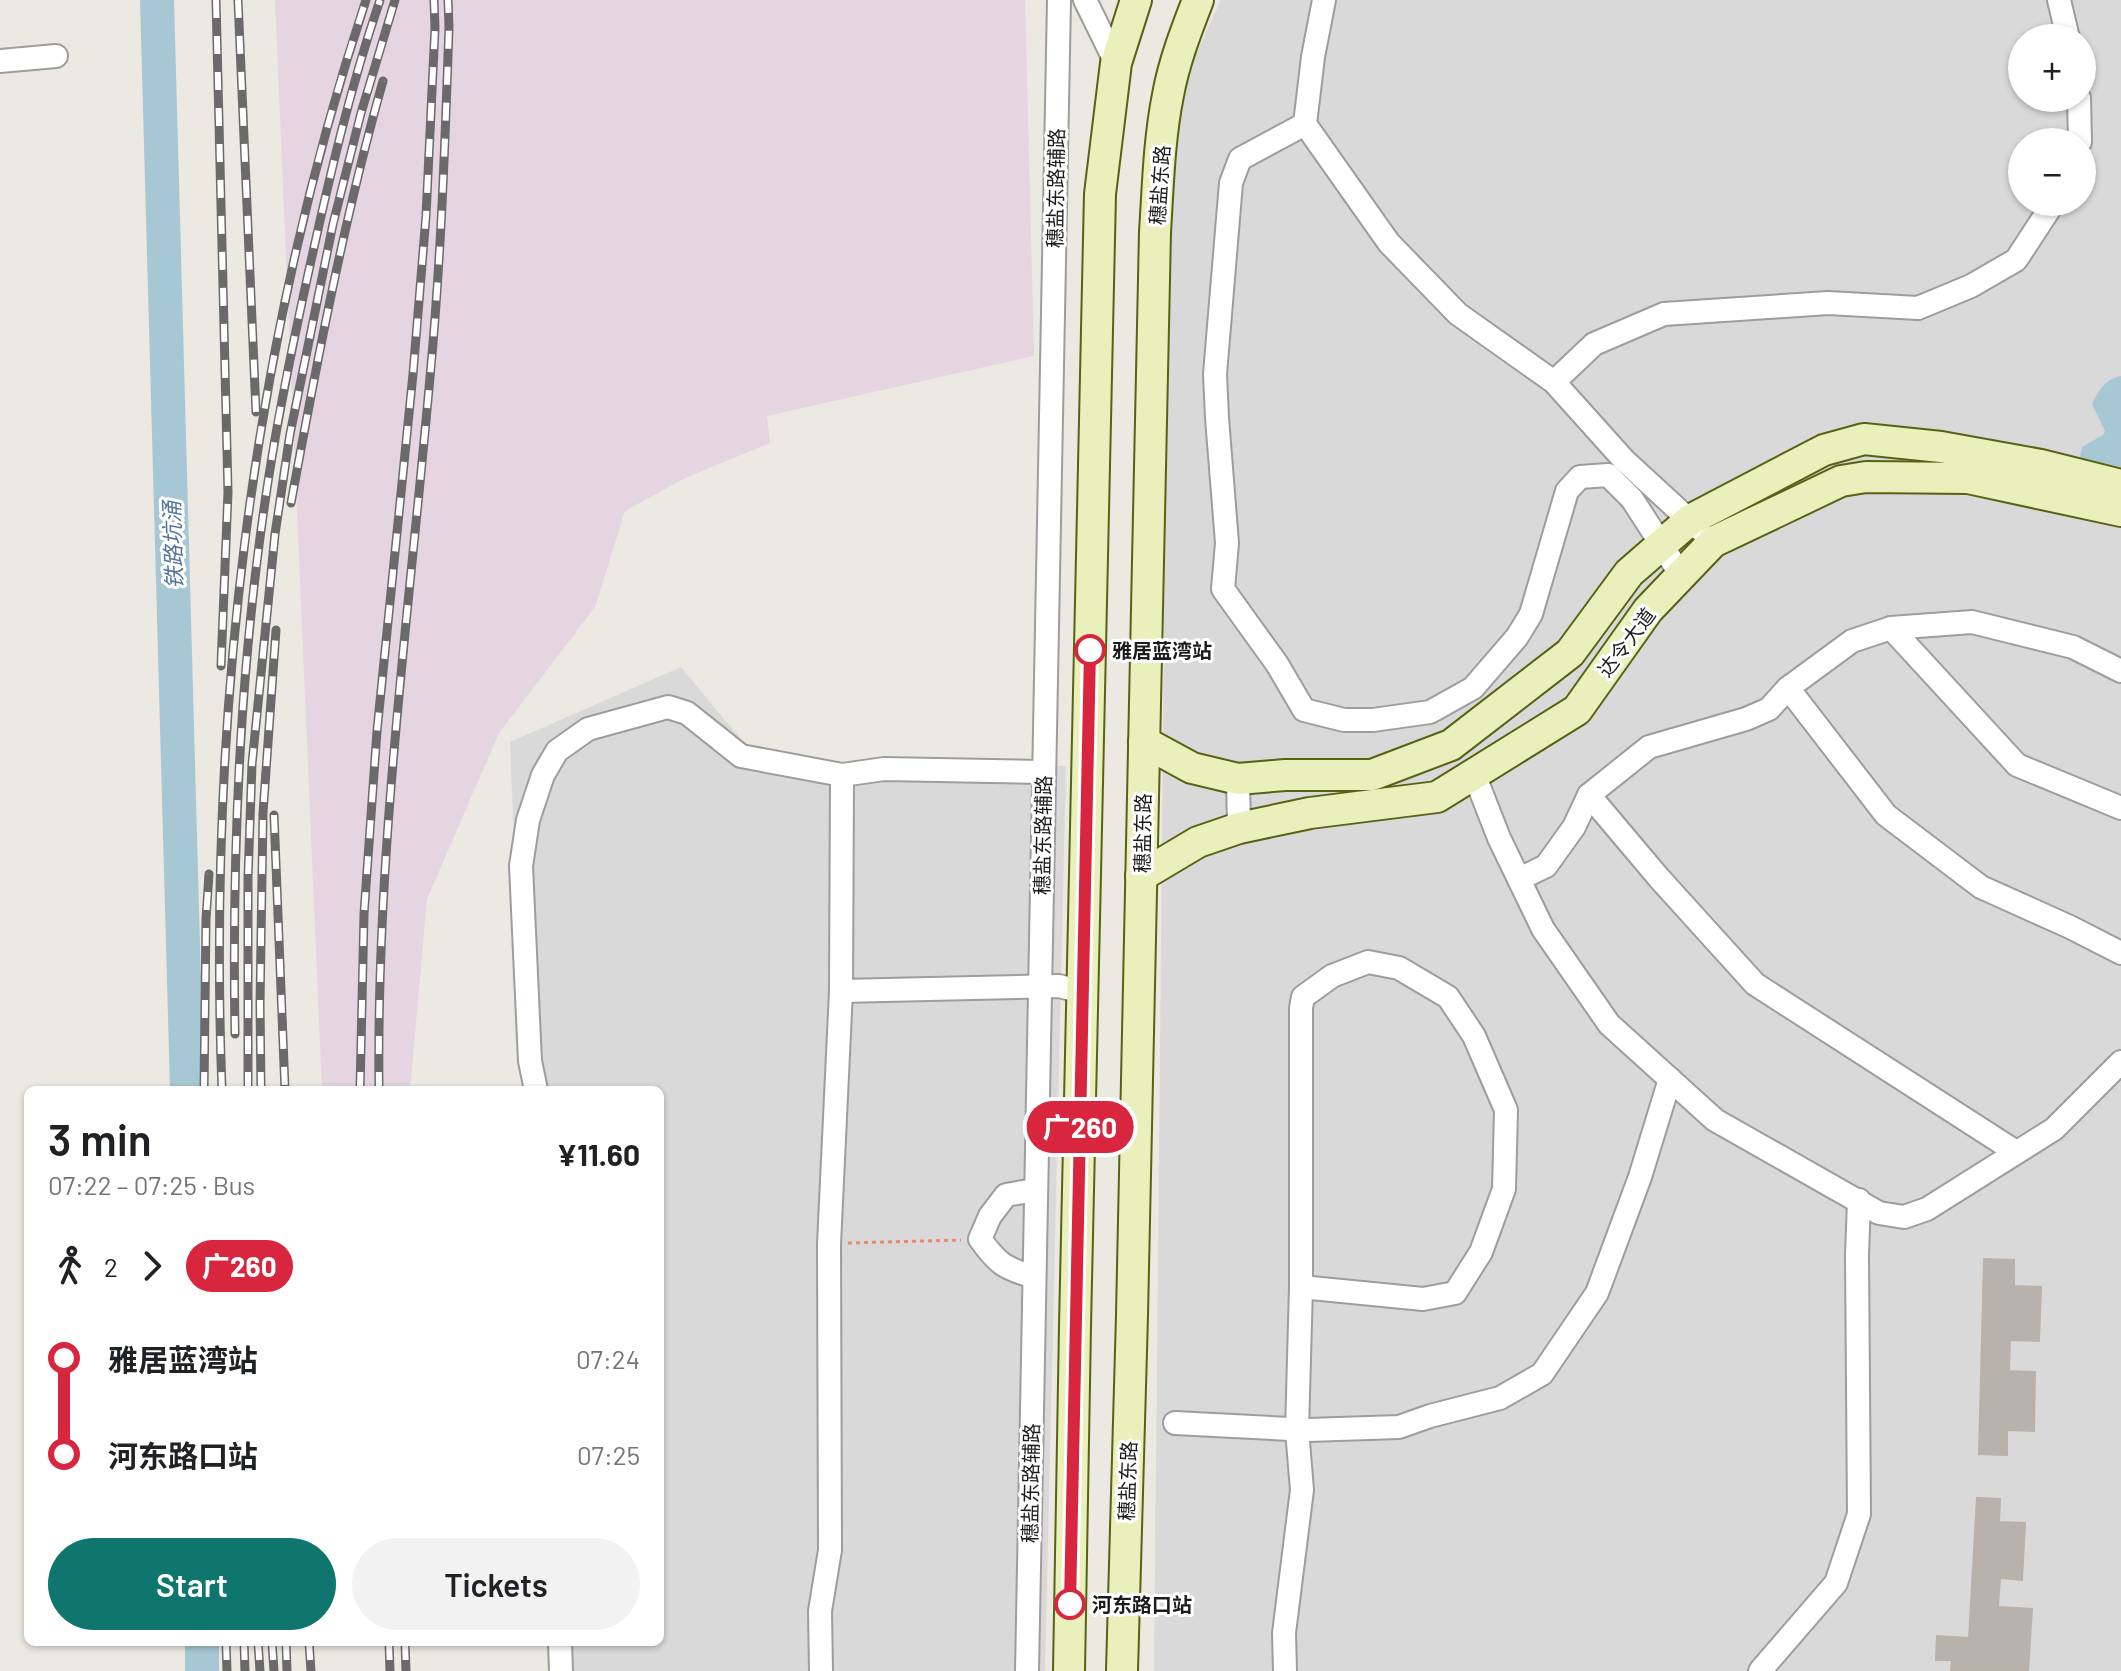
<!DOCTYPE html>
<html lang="en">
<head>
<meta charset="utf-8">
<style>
  body { margin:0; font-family:Barlow,"Noto Sans SC",sans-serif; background:#f2f2f2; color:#202124; height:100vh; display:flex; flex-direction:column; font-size:30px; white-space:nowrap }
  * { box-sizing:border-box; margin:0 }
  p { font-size:26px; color:#757577 }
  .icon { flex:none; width:44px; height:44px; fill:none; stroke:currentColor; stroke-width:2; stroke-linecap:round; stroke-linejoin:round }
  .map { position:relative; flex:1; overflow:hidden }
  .side { position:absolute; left:24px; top:1086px; width:640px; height:560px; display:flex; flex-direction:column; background:#fff; border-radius:12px; box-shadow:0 2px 6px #0004 }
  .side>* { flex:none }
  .badge { padding:0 16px; border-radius:26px; font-size:28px; line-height:52px }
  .tools { position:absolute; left:2008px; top:24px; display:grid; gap:16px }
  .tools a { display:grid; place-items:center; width:88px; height:88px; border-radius:50%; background:#fff; box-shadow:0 2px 6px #0004; font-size:40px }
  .map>.badge { position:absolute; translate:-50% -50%; box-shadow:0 0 0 4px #fff }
  .legs { display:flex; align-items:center; gap:12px; height:88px; padding:0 24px; font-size:26px }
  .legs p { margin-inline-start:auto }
  .headline { display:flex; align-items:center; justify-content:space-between; height:136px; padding:0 24px }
  h1 { font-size:44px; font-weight:600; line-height:60px }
  .cta { display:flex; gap:16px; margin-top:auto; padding:16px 24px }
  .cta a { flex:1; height:92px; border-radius:48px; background:#0f766e; color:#fff; font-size:32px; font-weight:600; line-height:92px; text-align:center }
  .cta a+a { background:#f2f2f2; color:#202124 }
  ul { padding:0 24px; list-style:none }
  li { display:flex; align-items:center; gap:28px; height:96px; font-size:30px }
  li i { display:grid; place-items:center; width:12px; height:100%; margin:0 10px; background:currentColor }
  li i::after { content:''; width:20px; height:20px; margin:-10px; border:6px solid; border-radius:50%; background:#fff }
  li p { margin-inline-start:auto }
  li:first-child i { background:linear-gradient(#0000 50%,currentColor 0) }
  li:last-child i { background:linear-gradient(currentColor 50%,#0000 0) }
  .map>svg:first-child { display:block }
</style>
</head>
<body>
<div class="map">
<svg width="2121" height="1671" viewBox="0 0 2121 1671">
  <rect width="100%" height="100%" fill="#ece9e2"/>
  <g fill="#dad9d9" fill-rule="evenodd">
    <path d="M1221 0H2121V1671H1154L1169 111ZM2022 38H2082V98H2022ZM2022 142H2082V202H2022Z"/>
    <path d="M681 667 759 761 1066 766 1045 1671H548L547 1642H660V1090H524L510 742Z"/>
  </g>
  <path fill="#e4d5e0" d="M275 0H1025L1034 356 767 416 770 443 685 478 625 511 595 607 499 733 427 899 410 1090H322Z"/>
  <path fill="#a8c7d4" d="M2121 376V467L2080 458 2082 447 2103 435 2105 431 2092 404C2099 390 2105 379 2121 376Z"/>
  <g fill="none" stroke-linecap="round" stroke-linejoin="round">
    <g stroke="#a8c7d4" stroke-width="34">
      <path d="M157 0 187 1090"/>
      <path d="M202 1642V1671"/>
    </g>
  </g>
  <g fill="#b8b2ac" stroke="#bbb1a7" stroke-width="2">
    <path d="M1984 1259 2014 1260V1286L2041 1287 2039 1341 2010 1340 2009 1371 2035 1372 2034 1431 2007 1430V1455L1979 1454Z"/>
    <path d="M1977 1498 2000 1499 1999 1522 2025 1523 2022 1580 2000 1578 1998 1607 2032 1609 2028 1671H1951L1952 1660H1936L1937 1636 1969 1638Z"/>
  </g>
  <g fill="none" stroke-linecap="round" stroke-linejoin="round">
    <g stroke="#9d9d9d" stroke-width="26">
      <g id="street">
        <path d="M1085 0 1116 63"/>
        <path d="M1324 0 1313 57 1305 124 1389 243 1458 314 1554 382 1624 460 1699 529"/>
        <path d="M2059 0 2068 38"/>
        <path d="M0 61 56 56"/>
        <path d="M2079 98 2080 142"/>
        <path d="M1305 124 1240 159 1231 183 1215 374 1217 418 1227 543 1223 589 1277 664 1304 710 1344 720H1373L1430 712 1473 688 1517 637 1531 614 1567 491 1580 477 1608 475 1632 499 1681 575"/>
        <path d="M1554 382 1594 344 1664 314 1828 303 1918 308 1971 286 2016 260 2054 202"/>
        <path d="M1891 628 2017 765 2121 808"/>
        <path d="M1788 688 1886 815 1981 887 2070 927 2121 953"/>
        <path d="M1474 774 1499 838 1543 929 1609 1024 1715 1120 1879 1213 1904 1217 1927 1209 2054 1129 2121 1062"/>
        <path d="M1238 779 1239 828"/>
        <path d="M1589 795 1659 878 1755 984 2016 1152"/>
        <path d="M1519 879 1546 866 1574 827 1589 795 1649 747 1746 719 1769 709 1788 688 1852 641 1891 628 1972 622 2073 647 2121 671"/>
        <path d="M841 991 1059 986 1083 992"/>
        <path d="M536 1090 530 1061 521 866 528 820 543 775 557 751 588 729 668 707 687 713 741 756 842 775 884 769 1043 772"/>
        <path d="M1034 1277C1004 1268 998 1264 980 1239L990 1216 1006 1195 1035 1190"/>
        <path d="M1175 1423 1308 1430 1399 1427 1430 1416 1500 1398 1542 1374 1597 1293 1640 1177 1670 1079"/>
        <path d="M560 1642 561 1671"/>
        <path d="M821 1671 820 1611 830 1550 829 1244 841 991 842 775"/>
        <path d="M1027 1671 1059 0"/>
        <path d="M1285 1671 1284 1633 1302 1490 1297 1430 1301 1287V1008L1303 997 1332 976 1368 962 1399 968 1448 997 1474 1036 1506 1110 1504 1189 1481 1252 1455 1293 1423 1299 1301 1287"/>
        <path d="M1760 1671 1836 1583 1859 1514 1857 1255 1859 1200"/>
      </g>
    </g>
    <g stroke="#556312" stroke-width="34">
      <g id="secondary">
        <path d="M1144 742 1192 768 1238 779 1285 775H1372L1451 745 1570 653 1629 573 1690 520 1824 450 1864 439 1941 447 2041 465 2121 485"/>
        <path d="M1141 876 1198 842 1239 828 1310 813 1437 797 1577 710 1648 610 1713 542 1841 481 1866 477 1968 478 2121 511"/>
        <path d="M1069 1671 1075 1326 1100 194 1116 63 1136 0"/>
        <path d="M1122 1671 1132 1315 1155 232C1158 186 1159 140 1168 95 1174 62 1186 31 1198 0"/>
      </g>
    </g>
    <path stroke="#e78a78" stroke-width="3" stroke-dasharray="4 4" stroke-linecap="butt" d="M848 1243 961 1240"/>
    <use href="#street" stroke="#fff" stroke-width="22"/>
    <use href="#secondary" stroke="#eaf0bc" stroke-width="30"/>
    <g stroke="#6a6a6a" stroke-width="9">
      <g id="rail">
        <path d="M216 0 228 492 221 666"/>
        <path d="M238 0 256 412"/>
        <path d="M291 503C317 361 344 219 383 81"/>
        <path d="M274 815 285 1090"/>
        <path d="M235 1034C232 857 239 678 265 502 276 424 292 347 309 270 329 179 350 88 380 0"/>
        <path d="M204 1090 206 919 209 874"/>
        <path d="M222 1090C208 723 250 350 366 0"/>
        <path d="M248 1090V878L252 764 275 534 290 434 333 224 361 113 395 0"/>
        <path d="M261 1090 260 1004 263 813 276 630"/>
        <path d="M360 1090 364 914 377 731 413 374 426 216 435 28 434 0"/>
        <path d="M379 1090C376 851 409 615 430 377 441 261 445 144 449 27L448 0"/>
        <path d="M226 1642 227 1671"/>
        <path d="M244 1642 245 1671"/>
        <path d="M258 1642 260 1671"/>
        <path d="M272 1642 274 1671"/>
        <path d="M286 1642 287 1671"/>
        <path d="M309 1642 311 1671"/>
        <path d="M389 1642 390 1671"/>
        <path d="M405 1642 406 1671"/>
      </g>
    </g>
    <use href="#rail" stroke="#fff" stroke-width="6" stroke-dasharray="18" stroke-linecap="butt"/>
  </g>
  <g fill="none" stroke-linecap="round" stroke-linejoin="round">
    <g stroke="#fff" stroke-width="18">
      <path id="line-1" d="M1070 1604 1090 650"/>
    </g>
    <use href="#line-1" stroke="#d7263d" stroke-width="12"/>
  </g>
  <g fill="#fff" stroke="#d7263d" stroke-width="4">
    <circle cx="1090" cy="650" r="14"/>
    <circle cx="1070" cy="1604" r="14"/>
  </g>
  <g text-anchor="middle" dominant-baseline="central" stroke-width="6" stroke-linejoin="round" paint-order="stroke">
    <g font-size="20" fill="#1c1c1c" stroke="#fff">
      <text transform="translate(1159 185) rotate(-86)">穗盐东路</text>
      <text transform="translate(1055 188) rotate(-89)">穗盐东路辅路</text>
      <text transform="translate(1626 642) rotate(-53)">达令大道</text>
      <text transform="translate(1142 833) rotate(-89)">穗盐东路</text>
      <text transform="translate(1042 835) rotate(-89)">穗盐东路辅路</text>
      <text transform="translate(1127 1481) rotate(-88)">穗盐东路</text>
      <text transform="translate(1030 1483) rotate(-89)">穗盐东路辅路</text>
    </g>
    <g font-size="20" font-weight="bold" fill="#1c1c1c" stroke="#fff" text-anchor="start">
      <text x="1112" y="650">雅居蓝湾站</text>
      <text x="1092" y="1604">河东路口站</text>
    </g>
    <g font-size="22" font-style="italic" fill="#55759e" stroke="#fff">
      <text transform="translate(172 545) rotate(-92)">铁路坑涌</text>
    </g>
  </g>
</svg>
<div class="tools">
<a>+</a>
<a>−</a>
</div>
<b class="badge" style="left:1080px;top:1127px;background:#d7263d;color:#fff">广260</b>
<section class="side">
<div class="headline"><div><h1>3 min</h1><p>07:22 – 07:25 · Bus</p></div><b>¥11.60</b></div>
<div class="legs"><svg class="icon" aria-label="walk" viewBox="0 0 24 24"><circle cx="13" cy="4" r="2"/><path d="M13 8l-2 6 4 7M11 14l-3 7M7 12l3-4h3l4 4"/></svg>2<svg class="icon" aria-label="forward" viewBox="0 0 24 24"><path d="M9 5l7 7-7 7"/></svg><b class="badge" style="background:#d7263d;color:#fff">广260</b></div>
<ul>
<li><i style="color:#d7263d"></i><b>雅居蓝湾站</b><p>07:24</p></li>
<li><i style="color:#d7263d"></i><b>河东路口站</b><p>07:25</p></li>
</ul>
<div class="cta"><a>Start</a><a>Tickets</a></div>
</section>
</div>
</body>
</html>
